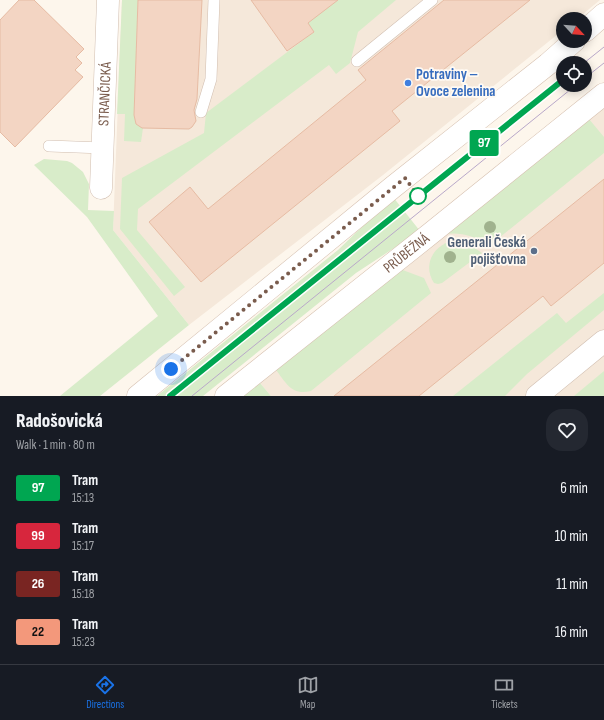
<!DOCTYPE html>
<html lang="en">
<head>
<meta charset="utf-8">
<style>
  body { margin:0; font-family:"Sofia Sans Condensed",sans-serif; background:#242831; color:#f1f3f6; height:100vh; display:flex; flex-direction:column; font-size:15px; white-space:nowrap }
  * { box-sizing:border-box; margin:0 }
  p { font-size:13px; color:#9ea1a6 }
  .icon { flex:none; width:22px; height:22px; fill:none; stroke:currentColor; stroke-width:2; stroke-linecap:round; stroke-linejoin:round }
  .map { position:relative; height:396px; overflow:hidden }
  .sheet { display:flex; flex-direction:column; background:#171b24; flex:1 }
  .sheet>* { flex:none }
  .badge { padding:0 8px; border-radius:3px; font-size:14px; line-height:26px }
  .needle { width:26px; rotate:116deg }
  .buttons { position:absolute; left:556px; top:12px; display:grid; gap:8px }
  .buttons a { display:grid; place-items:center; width:36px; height:36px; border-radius:50%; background:#171b24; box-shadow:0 2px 10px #0003; font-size:20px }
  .you { position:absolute; width:20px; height:20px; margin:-10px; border:3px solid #fff; border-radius:50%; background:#1a73e8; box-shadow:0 0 0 6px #1a73e833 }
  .map>.badge { position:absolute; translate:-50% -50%; box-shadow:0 0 0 2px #fff }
  .round { display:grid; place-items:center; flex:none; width:42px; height:42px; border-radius:16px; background:#242831 }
  .headline { display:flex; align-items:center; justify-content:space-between; height:68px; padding:0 16px }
  h1 { font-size:19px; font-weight:800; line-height:30px }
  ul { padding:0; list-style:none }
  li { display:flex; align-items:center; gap:12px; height:48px; padding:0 16px }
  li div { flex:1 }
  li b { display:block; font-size:15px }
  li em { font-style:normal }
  li .badge { min-width:44px; font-weight:700; text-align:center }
  .menu { display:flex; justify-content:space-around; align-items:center; height:56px; border-top:1px solid #363941; background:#171b24; font-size:11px; color:#9ea1a6 }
  .menu a { display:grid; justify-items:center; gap:2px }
  .menu .selected { color:#1a73e8 }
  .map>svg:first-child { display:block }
</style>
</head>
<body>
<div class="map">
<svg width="604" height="396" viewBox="0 0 604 396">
  <rect width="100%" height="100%" fill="#fdf6ec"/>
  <g fill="#f5e8da">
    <path d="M122 0H600L577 19H563V30L383 175 189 325 113 230Z"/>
    <path d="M604 107V396H271L260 383Z"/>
  </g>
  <g fill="#d8ecc9">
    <path d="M122 0H138L134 115 136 123 143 128 141 142 124 141 125 114H117Z"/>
    <path d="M326 0H396L358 32 350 63 336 74 329 65 138 209 137 230 185 287 174 296 120 229 122 178 204 133 206 113 314 32 308 23Z"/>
    <path d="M589 119 604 137V153L489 246C474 235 461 232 443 234Z"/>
    <path d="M44 159 67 161 72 163 83 172 89 184 88 210 114 211 113 230 189 325 100 396H60L158 316 87 217 34 165Z"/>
    <path d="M393 197 420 231 356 273 203 396H157L338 250Z"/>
    <path d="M457 240 467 243 482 253 442 283 438 284 434 283C421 263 436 242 457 240Z"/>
    <path d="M400 269 424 278 431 293 311 391C292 396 286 383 276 370Z"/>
    <path d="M604 293V310L527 374 505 396H453L557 313 566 323Z"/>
    <path d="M604 371V396H574Z"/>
    <path d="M260 383 271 396H243Z"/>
  </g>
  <g fill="#f3d5c3" stroke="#e6bba3">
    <path d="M19 0H34L84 49 76 57 82 63 75 70 83 77 15 147 0 132V20Z"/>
    <path d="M138 0H202L197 99 194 110 196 121 192 127 189 129 142 128 136 124 134 115Z"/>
    <path d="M251 0H338L308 23 314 32 287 51Z"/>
    <path d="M444 0H530L392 111 400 121 201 282 149 222 190 187 208 209 366 80 358 70Z"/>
    <path d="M604 179V263L551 306 543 296 419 396H334Z"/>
  </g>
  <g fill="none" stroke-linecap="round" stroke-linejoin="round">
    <g stroke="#d1beb0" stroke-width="12">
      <g id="lane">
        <path d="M357 61 432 0"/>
        <path d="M201 112 211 79 214 0"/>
        <path d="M49 146 103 148"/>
      </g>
    </g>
    <g stroke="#d1beb0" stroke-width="23">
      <g id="street">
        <path id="s1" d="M101 188 108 0"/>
        <path d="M537 396 604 341"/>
      </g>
    </g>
    <g stroke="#d6c0b0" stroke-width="23">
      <g id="secondary">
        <path d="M585 31 604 14"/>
        <path d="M138 396 393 187 548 64 574 41"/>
        <path id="s2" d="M226 396 430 234 604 94"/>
      </g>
    </g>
    <use href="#lane" stroke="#fff" stroke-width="11"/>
    <use href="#street" stroke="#fff" stroke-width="22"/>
    <use href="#secondary" stroke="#fff" stroke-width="22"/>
    <g stroke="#b9a8c9" stroke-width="1">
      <path d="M584 63 604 47"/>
      <path d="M585 78 604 63"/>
      <path d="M170 396 563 80"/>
      <path d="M192 396 576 85"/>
    </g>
  </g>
  <g fill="#a0b28e">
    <circle cx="490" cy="227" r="6"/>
    <circle cx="450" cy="257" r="6"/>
  </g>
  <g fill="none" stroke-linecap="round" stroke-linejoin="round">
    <g stroke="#fff" stroke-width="9">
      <path id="line" d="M170 396 563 80"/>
    </g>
    <use href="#line" stroke="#00a651" stroke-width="6"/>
    <path stroke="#7a5c4d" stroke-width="4" stroke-dasharray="0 7.2" d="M171 369 405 178 418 196"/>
  </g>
  <circle fill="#3f7fe0" stroke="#fffaf3" stroke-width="1.5" cx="408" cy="83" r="4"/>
  <circle fill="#fff" stroke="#00a651" stroke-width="2" cx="418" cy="196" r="8"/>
  <circle fill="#5c6f8a" stroke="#fffaf3" stroke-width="1.5" cx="534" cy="251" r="4"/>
  <g text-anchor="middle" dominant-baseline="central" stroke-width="3.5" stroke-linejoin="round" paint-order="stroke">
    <g font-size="15" font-weight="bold" fill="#366cbe" stroke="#fffaf3" text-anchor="start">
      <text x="416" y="74">Potraviny –<tspan x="416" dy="17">Ovoce zelenina</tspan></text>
    </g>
    <g font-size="15" fill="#7a5c4d" stroke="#fffaf3">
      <text stroke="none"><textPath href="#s1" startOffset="94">STRANČICKÁ</textPath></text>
      <text stroke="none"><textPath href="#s2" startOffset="230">PRŮBĚŽNÁ</textPath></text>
    </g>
    <g font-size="15" font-weight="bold" fill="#4e5e75" stroke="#fffaf3" text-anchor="end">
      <text x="526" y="242">Generali Česká<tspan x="526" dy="17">pojišťovna</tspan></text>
    </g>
  </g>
</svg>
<div class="buttons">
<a><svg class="needle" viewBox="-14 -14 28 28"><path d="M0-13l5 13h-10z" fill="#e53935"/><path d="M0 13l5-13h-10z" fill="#9ea1a6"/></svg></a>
<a><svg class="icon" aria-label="locate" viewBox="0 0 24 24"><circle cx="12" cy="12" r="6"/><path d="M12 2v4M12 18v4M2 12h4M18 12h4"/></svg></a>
</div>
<div class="you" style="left:171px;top:369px"></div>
<b class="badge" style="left:484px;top:143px;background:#00a651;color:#fff">97</b>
</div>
<section class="sheet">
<div class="headline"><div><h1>Radošovická</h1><p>Walk · 1 min · 80 m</p></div><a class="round"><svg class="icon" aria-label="heart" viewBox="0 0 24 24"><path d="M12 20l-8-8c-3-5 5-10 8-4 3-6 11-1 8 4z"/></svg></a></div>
<ul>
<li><span class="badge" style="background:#00a651;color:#fff">97</span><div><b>Tram</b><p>15:13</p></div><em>6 min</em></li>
<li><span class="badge" style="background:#d7263d;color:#fff">99</span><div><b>Tram</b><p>15:17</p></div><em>10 min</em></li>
<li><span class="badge" style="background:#792522;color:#fff">26</span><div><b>Tram</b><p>15:18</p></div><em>11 min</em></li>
<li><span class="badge" style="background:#f3987b;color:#111">22</span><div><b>Tram</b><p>15:23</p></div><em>16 min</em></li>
</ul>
</section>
<nav class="menu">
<a class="selected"><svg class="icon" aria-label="directions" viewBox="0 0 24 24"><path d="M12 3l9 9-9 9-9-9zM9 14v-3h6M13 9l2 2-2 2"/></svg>Directions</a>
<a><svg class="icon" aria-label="map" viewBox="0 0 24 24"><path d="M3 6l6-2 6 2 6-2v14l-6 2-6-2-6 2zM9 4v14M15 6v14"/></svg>Map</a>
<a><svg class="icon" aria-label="tickets" viewBox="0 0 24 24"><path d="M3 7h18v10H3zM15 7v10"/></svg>Tickets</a>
</nav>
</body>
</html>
